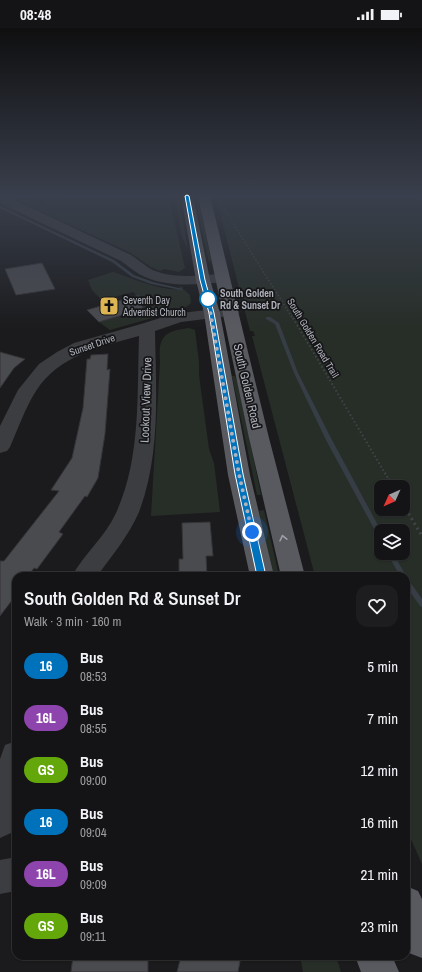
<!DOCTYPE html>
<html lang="en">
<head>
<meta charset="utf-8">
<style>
  body { margin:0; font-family:"Archivo Narrow",sans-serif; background:#1d1d1f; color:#f1f3f6; height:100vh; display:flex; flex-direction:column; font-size:15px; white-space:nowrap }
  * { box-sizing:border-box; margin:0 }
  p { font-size:13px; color:#9d9ea1 }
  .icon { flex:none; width:22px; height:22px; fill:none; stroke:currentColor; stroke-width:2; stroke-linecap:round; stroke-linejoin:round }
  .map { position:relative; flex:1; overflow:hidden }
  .details { position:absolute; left:12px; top:544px; width:398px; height:388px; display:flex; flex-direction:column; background:#141416; border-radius:12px; box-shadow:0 1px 3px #0004,0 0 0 1px #333335 }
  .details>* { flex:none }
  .badge { padding:0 8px; border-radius:13px; font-size:14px; line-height:26px }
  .needle { width:26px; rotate:225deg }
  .fabs { position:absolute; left:374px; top:452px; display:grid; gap:8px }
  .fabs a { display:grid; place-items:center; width:36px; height:36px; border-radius:8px; background:#141416; box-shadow:0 1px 3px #0004,0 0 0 1px #333335; font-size:20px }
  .you { position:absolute; width:20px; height:20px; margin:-10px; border:3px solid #fff; border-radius:50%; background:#1a73e8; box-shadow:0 0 0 6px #1a73e833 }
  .map>.badge { position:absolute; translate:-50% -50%; box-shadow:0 0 0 2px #fff }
  .round { display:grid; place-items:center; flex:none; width:42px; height:42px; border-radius:12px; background:#1d1d1f }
  .head { display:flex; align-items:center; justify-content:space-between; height:68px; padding:0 12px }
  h1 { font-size:19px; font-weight:600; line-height:30px }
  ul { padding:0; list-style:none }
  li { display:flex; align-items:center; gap:12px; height:52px; padding:0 12px }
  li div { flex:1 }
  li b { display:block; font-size:15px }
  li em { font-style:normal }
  li .badge { min-width:44px; font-weight:700; text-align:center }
  .status { display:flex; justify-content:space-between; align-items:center; height:28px; padding:0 20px; background:#141416; direction:ltr }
  .status svg { height:11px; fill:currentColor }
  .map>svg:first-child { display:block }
</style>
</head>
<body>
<div class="status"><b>08:48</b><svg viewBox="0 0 49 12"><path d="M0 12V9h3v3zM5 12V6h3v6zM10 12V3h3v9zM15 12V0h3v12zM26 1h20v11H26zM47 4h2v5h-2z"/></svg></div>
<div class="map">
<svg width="422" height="944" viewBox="0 0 422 944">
  <rect width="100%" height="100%" fill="#1b1b1d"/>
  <g fill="#272e28" fill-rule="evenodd">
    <path d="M8 168H22L41 177 53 173 57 174 77 168H170L172 184 185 240 179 244 164 241 160 243 151 239 131 225Z"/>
    <path d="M175 168H179L188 222 182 209Z"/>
    <path d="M195 168H197L211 232 209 235Z"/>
    <path d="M217 168H422V836L406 800V548H315L252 308H255L253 303H250L218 177ZM381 459H403V481H381ZM381 503H403V525H381Z"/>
    <path d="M113 244C126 248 169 266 180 260L178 258 183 259V261L190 267 191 275C185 282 174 281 166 286L110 302 99 294 119 288 121 290 130 288 125 283 147 276 133 264 102 272 92 262 88 252Z"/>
    <path d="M189 300 195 302 199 334V347L201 362 209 421 214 435 220 484 151 488 160 334C158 309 164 303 189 300Z"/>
    <path d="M232 348H235L238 355 261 467H257Z"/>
    <path d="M264 482 279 548H273L259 483Z"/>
    <path d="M300 928H336L341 944H303Z"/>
  </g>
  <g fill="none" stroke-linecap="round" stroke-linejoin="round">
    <g fill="#363d45" fill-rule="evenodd">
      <path d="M0 178 114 232 134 247 153 254 183 261 181 262 151 256 132 249 112 234 0 180Z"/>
      <path d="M266 289H270L279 295 298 345 332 412 381 503V510H379L378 508 326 412 294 345 275 296 266 291Z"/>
      <path d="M387 525H393L406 548V549L400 548Z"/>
      <path d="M406 550 408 551 422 571V579L420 578 406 558Z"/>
    </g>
  </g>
  <g fill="#4a4b4f" stroke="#353539">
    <path d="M42 235 55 261 16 267 5 241Z"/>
    <path d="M139 267 143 281 99 294 87 282Z"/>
    <path d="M0 324 25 331 14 340 0 360Z"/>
    <path d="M108 326 107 342 110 341 105 406 98 450 87 469 85 468 59 504 63 506 37 541 34 540 28 548H16V567L0 588V533H4L59 463 51 462 72 430 83 380 87 331H90L91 327Z"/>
    <path d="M210 494 213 528H206L207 548H179V531H183L182 495Z"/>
    <path d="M73 928H148V944H71Z"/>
    <path d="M181 928H241L238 944H177Z"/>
  </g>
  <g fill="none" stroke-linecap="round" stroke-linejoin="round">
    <path stroke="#424448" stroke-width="1.5" stroke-dasharray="1.5 2" stroke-linecap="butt" d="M224 181 293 291"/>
    <path stroke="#424448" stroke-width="2" stroke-dasharray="1.5 2.5" stroke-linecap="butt" d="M293 290 389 452"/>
    <g stroke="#424448" stroke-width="3" stroke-dasharray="2 3.5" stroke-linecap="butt">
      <path d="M388 451 393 459"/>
      <path d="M403 476 422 508"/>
    </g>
    <g fill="#3c3d41" fill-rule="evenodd">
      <path d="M0 168H6L131 227C137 231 143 236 149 240 170 252 198 247 222 246L227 247 229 250 227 253 222 254C195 257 164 260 139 246 132 242 127 237 121 233L0 175Z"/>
      <path d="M231 279 237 281 239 284 237 287 181 294 155 303C156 363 161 426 139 484 129 507 112 528 97 548H72C84 526 105 509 116 485 141 431 137 366 139 308 100 319 59 327 36 363 25 380 18 401 10 419L7 423 0 425V398L18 362 39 336 57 324 74 315 141 296 173 286Z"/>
      <path d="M16 713V794L11 805 0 810V731L5 717Z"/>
      <path d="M16 829V863L0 866V832Z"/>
    </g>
    <g fill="#595a60" fill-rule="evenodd">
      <path d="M181 168H193L210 252 220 285 250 447 274 548H250L228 447 204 285 196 252Z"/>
      <path d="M198 168H210L269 410 305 548H281L249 410Z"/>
      <path d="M406 858 418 863 422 871V930L409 925 406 917Z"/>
      <path d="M355 928H392L399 944H361Z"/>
    </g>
  </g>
  <defs><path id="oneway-chevron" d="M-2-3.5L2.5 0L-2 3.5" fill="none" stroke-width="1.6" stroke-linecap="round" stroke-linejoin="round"/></defs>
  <use stroke="#9ea0a9" href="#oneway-chevron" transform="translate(283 510) rotate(-103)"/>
  <linearGradient id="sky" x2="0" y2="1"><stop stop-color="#0f0f10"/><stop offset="0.56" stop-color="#393f4c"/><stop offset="1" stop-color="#393f4c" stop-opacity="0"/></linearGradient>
  <rect width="422" height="300" fill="url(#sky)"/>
  <path fill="#0072bc" stroke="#fff" d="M187 167 189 168 205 252 214 285 243 446 266 548 261 551 257 548 235 446 209 285 200 252 185 168Z"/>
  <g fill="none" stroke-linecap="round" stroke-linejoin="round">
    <path stroke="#afb2bb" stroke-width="4" stroke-dasharray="0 7.2" d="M208 271 239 446 252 504"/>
  </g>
  <defs>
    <g id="church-square" transform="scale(1)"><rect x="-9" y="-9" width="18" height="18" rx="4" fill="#ddb552" stroke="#161618"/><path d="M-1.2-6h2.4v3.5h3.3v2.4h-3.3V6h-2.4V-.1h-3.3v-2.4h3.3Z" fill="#111"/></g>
  </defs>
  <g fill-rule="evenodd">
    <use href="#church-square" x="109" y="278"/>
  </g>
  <circle fill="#fff" stroke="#0072bc" stroke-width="2" cx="208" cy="271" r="8"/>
  <g text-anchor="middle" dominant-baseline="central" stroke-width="3.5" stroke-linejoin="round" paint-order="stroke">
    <g font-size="10" font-weight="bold" fill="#afb2bb" stroke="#161618" text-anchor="start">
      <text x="220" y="265">South Golden<tspan x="220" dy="12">Rd &amp; Sunset Dr</tspan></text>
    </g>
    <g font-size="10" fill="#afb2bb" stroke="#161618" text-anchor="start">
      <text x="123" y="272">Seventh Day<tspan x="123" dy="12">Adventist Church</tspan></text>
    </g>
    <g font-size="10" fill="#afb2bb" stroke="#161618">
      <text transform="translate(313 310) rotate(59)">South Golden Road Trail</text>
      <text transform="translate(92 317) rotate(-19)">Sunset Drive</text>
    </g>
    <g font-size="12" fill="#afb2bb" stroke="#161618">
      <text transform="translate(247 358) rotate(77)">South Golden Road</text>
      <text transform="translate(146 372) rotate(-88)">Lookout View Drive</text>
    </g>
  </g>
</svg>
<div class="fabs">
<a><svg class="needle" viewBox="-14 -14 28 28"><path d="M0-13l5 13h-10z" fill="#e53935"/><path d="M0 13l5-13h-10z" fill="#9d9ea1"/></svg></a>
<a><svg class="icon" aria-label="layers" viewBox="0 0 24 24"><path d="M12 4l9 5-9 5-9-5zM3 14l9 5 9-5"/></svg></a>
</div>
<div class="you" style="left:252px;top:504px"></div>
<section class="details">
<div class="head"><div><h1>South Golden Rd &amp; Sunset Dr</h1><p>Walk · 3 min · 160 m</p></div><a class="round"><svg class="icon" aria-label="heart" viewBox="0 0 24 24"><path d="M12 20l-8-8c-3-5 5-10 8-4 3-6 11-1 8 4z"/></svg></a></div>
<ul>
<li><span class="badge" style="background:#0072bc;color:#fff">16</span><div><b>Bus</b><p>08:53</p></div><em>5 min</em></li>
<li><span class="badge" style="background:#8e44ad;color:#fff">16L</span><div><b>Bus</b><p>08:55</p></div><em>7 min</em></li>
<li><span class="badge" style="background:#64a70b;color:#fff">GS</span><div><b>Bus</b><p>09:00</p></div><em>12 min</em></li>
<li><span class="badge" style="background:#0072bc;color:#fff">16</span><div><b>Bus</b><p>09:04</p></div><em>16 min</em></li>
<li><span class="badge" style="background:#8e44ad;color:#fff">16L</span><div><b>Bus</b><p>09:09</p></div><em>21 min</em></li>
<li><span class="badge" style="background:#64a70b;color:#fff">GS</span><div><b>Bus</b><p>09:11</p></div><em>23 min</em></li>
</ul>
</section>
</div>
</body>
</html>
